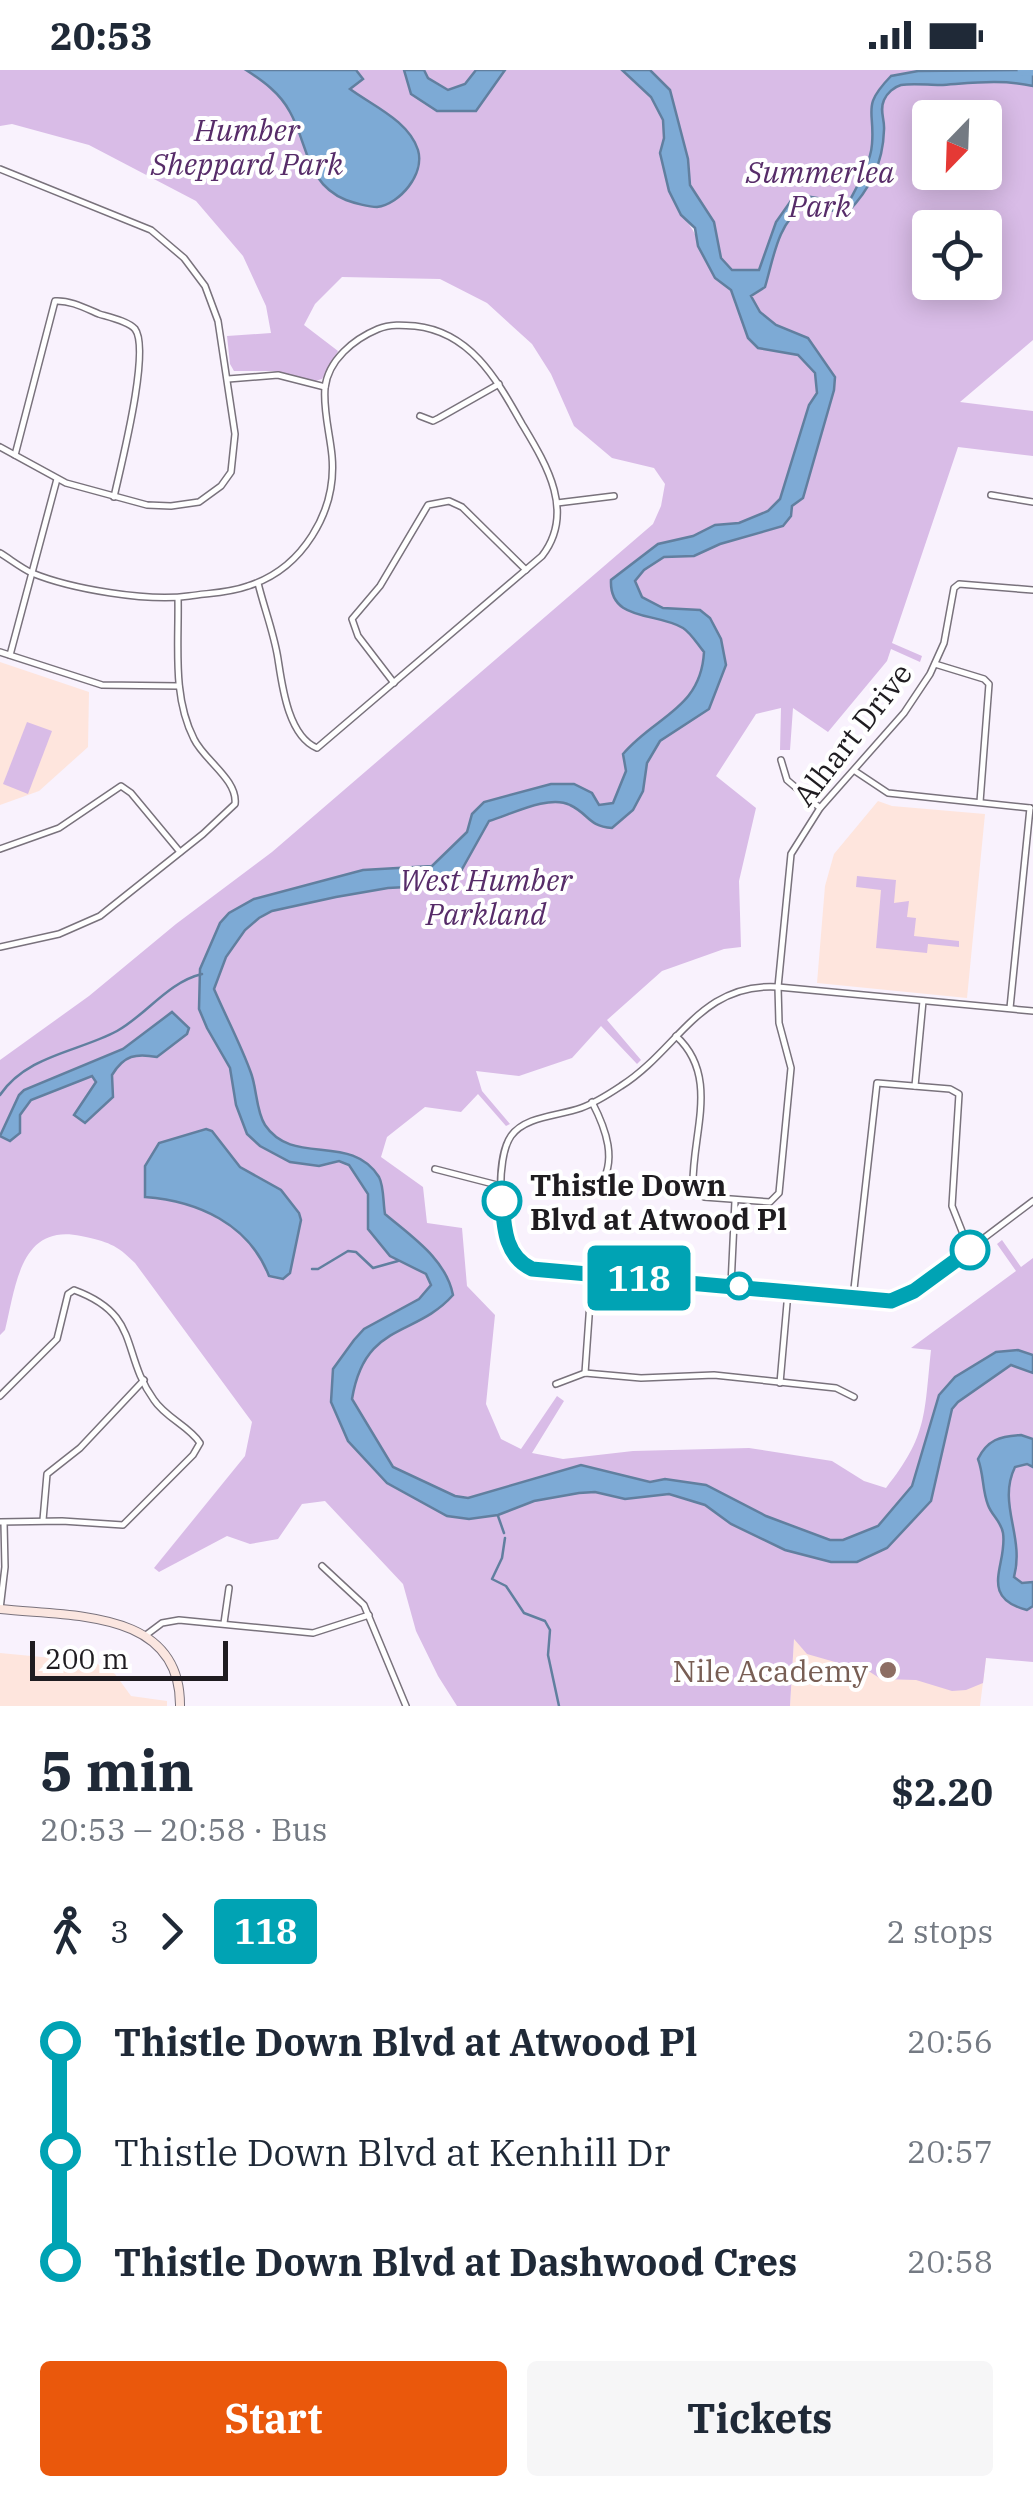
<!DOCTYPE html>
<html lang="en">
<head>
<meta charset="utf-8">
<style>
  body { margin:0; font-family:"IBM Plex Serif",serif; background:#f6f6f7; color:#1f2937; height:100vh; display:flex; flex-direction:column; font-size:38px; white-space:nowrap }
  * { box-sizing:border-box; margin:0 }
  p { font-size:32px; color:#747a83 }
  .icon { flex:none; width:55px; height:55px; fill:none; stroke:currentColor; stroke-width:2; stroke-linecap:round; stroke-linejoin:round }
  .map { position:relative; height:1636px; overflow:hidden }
  .details { display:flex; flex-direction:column; background:#fff; flex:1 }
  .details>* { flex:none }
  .badge { padding:0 20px; border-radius:8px; font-size:35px; line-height:65px }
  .needle { width:65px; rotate:203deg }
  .fabs { position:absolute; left:912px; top:30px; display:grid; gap:20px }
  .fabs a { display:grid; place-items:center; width:90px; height:90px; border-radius:10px; background:#fff; box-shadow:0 5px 25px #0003; font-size:50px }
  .scale { position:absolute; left:30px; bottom:25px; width:198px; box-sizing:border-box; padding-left:10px; border:5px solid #1f1c20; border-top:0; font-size:28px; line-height:35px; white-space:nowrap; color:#1f1c20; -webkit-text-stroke:8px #fff; paint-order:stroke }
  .map>.badge { position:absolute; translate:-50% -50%; box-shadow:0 0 0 5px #fff }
  .legs { display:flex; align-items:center; gap:15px; height:110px; padding:0 40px; font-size:32px }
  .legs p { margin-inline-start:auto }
  .headline { display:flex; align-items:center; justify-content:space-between; height:170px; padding:0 40px }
  h1 { font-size:55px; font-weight:700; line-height:75px }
  .cta { display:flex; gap:20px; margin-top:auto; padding:20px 40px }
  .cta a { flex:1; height:115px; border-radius:10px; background:#ea580c; color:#fff; font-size:40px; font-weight:700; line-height:115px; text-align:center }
  .cta a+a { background:#f6f6f7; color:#1f2937 }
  ul { padding:0 40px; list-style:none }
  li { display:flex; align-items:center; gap:35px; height:110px; font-size:38px }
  li i { display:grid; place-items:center; width:15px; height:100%; margin:0 12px; background:currentColor }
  li i::after { content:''; width:25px; height:25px; margin:-12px; border:8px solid; border-radius:50%; background:#fff }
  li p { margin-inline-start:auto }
  li:first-child i { background:linear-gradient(#0000 50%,currentColor 0) }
  li:last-child i { background:linear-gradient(currentColor 50%,#0000 0) }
  .status { display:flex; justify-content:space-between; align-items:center; height:70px; padding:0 50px; background:#fff; direction:ltr }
  .status svg { height:28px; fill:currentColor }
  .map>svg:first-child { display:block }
</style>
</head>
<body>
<div class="status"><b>20:53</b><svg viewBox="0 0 49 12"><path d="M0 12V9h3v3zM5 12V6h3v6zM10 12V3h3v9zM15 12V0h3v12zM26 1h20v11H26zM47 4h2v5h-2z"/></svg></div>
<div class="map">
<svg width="1033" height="1636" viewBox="0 0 1033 1636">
  <rect width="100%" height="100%" fill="#f9f2fd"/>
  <g fill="#fee5dd">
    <path d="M0 592 89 622 88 677 39 721 0 735Z"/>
    <path d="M878 731 892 736 985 744 967 928 817 913 825 816 834 784Z"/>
    <path d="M794 1568 986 1588 980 1636H790Z"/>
    <path d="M0 1583 94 1592 115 1604 131 1626 167 1631V1636H0Z"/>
  </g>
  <g fill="#d9bce7" fill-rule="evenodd">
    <path d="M0 0H404L411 24 437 41 475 40 428 8 424 0H1033V270L960 332 1033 341V386L958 377 892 573 922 586 920 592 891 579 887 591 828 662 793 638 790 680H780L781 638 756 644 716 706 756 738 739 811 741 877 724 879 662 901 607 950 641 990 637 994 601 956 572 988 519 1006 476 1001 482 1021 510 1054 506 1056 478 1024 461 1042 425 1037 387 1067 381 1087 423 1117 427 1153 462 1158 467 1216 495 1245 486 1334 501 1369 521 1379 557 1326 564 1331 532 1383 563 1389 633 1381 749 1378 832 1391 864 1411 886 1418C928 1365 924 1344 931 1280L911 1278 1016 1201 997 1174 1002 1170 1021 1197 1033 1188V1592L986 1588 983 1613 966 1620 952 1621 916 1610 881 1609 870 1602 807 1584 794 1569 790 1636H457L438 1606 416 1561 403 1514 325 1431 302 1434 278 1469 250 1474 227 1466 159 1502 154 1498 245 1386 252 1352 135 1193C116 1174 108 1172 81 1166 20 1153 16 1216 5 1260L0 1265V990L89 926 176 854 272 782 653 454 661 436 665 414 654 398 612 388 574 356 551 304 532 274 487 233 440 209 342 207 315 234 304 255 338 281 322 309 315 311 272 301H234L230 294 227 266 271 263 266 236 243 186 196 131 89 75 12 54 0 56ZM930 48H985V102H930ZM683 69 690 115 714 152 721 188 760 242 776 255 808 268 827 294 815 303 798 285 758 278 735 235 732 219C700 198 705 168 681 145ZM930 158H985V212H930Z"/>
    <path d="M27 652 52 661 28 724 3 714Z"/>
    <path d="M857 806 896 810 894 833 909 831 907 847 916 848 914 866 959 871V877L928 874 927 883 876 878 881 820 856 817Z"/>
  </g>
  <g fill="#7daad5" stroke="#617f9f" stroke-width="2.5">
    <path d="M246 0H356L363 9 350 19C373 36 409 51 418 80 425 104 400 134 377 137 369 137 354 133 346 130 306 114 308 74 290 42 280 23 263 11 246 0Z"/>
    <path d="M404 0H424L428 8 448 20 465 14 476 0H505L476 41H437L411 24Z"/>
    <path d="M622 0H650L670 20 688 89 690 115 714 152 721 188 732 200H759L776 152 795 125C814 126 833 134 851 128 859 113 871 91 872 74 875 39 861 37 891 6L918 1 1023 0 1033 1V16C1002 9 972 13 940 15 928 15 913 13 901 15 894 17 887 23 884 30 879 41 885 49 884 60 883 94 870 119 847 143L803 136C777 155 774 187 765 217L751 226 760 242 776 255 808 268 835 307 834 320 803 428 792 436 791 446 783 456 720 474 694 486 664 487 644 500 635 511 642 527 663 538 700 540 710 548 721 569 726 595 709 639 660 671 647 693 643 721 633 740 612 758C588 756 589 744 570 735 549 724 510 745 489 751L461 801 445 815 388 818 336 827 272 841 259 848 245 860 226 887 214 919C226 947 241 975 251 1003 257 1019 256 1041 265 1055 293 1097 351 1062 379 1107 384 1116 383 1133 385 1144 412 1167 446 1189 453 1225 415 1268 365 1251 352 1329L393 1397 455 1426 468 1428 581 1395 650 1412 665 1409 706 1415 766 1446 830 1470H843L878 1456 912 1416 939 1325 955 1307 996 1282 1018 1280 1033 1285V1303L1011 1295 958 1332 952 1339 931 1431 887 1478 857 1492H831L785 1480 731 1454 705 1435 669 1424 625 1429 595 1422 579 1423 534 1431 498 1445 469 1449 447 1446 387 1413 348 1371 331 1332 333 1299 354 1270 364 1259 419 1229 431 1215 426 1204 390 1186 368 1159V1124L349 1095 339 1091 319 1096 290 1092 260 1076 247 1064 236 1035 230 998 207 958 199 939 200 899 220 853 229 843 254 829 363 800 432 796 467 762 472 744 484 732 551 714H574L592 723 599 735 613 733 626 701 623 684C655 646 701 639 704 582 698 575 691 563 683 558 657 542 609 552 611 510L658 474 693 466 715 455 739 453 768 441 780 429 809 335 817 323 815 303 798 285 758 278 748 268 731 220 715 208 698 176 695 158 681 145 669 121 660 83 664 68 663 50 651 27Z"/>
    <path d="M172 942 189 958 187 964 157 987C136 983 124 985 112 1005L113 1027 85 1053 74 1045 96 1012 92 1006 31 1030 20 1045V1063L10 1071 0 1066 19 1025 24 1020 123 979Z"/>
    <path d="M206 1059 212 1061 240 1097 281 1120 299 1143 301 1150 290 1203 283 1209 269 1206C249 1154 198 1131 145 1127V1096L159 1073Z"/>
    <path d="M1021 1365 1033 1369V1397L1027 1394 1015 1397C997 1434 1025 1466 1014 1507L1022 1513 1033 1512V1536L1027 1540C977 1527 1008 1494 1003 1463 1001 1451 992 1446 988 1435 982 1420 984 1405 978 1389 987 1370 1000 1366 1021 1365Z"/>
  </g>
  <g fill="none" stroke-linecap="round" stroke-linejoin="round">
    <g stroke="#617f9f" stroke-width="2.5">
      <path d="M0 1025C27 985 78 982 117 961 146 945 168 912 202 904"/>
      <path d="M312 1199H318L348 1181 356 1182 373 1198 398 1191"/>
      <path d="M498 1446 504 1463"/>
      <path d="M505 1468 502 1488 492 1509 506 1516 524 1543 545 1551 550 1560 548 1585 559 1636"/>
    </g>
    <path stroke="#7daad5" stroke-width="11" d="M1023 0H1033"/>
    <g stroke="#79727c" stroke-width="8">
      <g id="street">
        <path d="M0 99 151 160 184 188 205 216 218 251 235 364 231 402 221 416 199 432 171 436 147 435 66 413 0 377"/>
        <path d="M228 309 278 305 325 317"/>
        <path d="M420 346 433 351 439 348 499 314"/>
        <path d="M15 385 55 231C70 230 85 238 99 244 109 247 128 251 135 259 151 280 120 399 114 427"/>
        <path d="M991 425 1033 432"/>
        <path d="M557 433 614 426"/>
        <path d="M0 483C10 489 21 498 32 503 71 519 148 532 189 526 209 523 229 523 248 516 302 499 337 442 332 386 330 364 323 340 325 318 328 290 354 269 378 259 390 254 403 255 415 256 471 262 497 310 522 354 546 394 576 442 542 486L317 678C288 666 282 615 278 589 274 563 264 538 258 513"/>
        <path d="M0 582 102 615 179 616"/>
        <path d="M10 585 57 409"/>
        <path d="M935 594 984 609 989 614 980 732"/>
        <path d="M394 613 358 566 352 549 380 516 428 435 449 431 462 437 526 500"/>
        <path d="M781 690 787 710 820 738"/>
        <path d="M855 701 888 723 1030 738"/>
        <path d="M0 779 59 758 121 716 131 723 180 782"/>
        <path d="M0 877 59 864 100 846 203 764 235 734C238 710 204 690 194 669 172 626 179 575 178 528"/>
        <path d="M1010 938 1030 738"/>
        <path d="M1033 941 778 917C700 912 678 980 621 1016 609 1024 595 1033 581 1038 559 1046 525 1046 511 1066 495 1089 499 1162 513 1185 518 1192 525 1196 532 1199L882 1231 899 1229 914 1221 1033 1131"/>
        <path d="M676 966C721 1007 691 1065 693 1118L704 1127 770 1132 779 1123 791 998 779 953 778 917 791 784 820 738 904 643 930 604 944 573 954 518 959 514 1033 520"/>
        <path d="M915 1016 923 931"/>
        <path d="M592 1032C606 1059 618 1091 599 1117"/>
        <path d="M435 1099 501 1116"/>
        <path d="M731 1215 735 1131"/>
        <path d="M853 1228 877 1013 950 1019 959 1024 952 1136 969 1179"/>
        <path d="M585 1303 592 1204"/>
        <path d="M780 1313 788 1222"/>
        <path d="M556 1314 585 1303 641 1308 714 1305 836 1318 854 1327"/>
        <path d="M0 1326 57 1269 68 1224 74 1220C142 1245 120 1283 154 1330 166 1348 189 1356 200 1373L193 1385 123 1455 62 1451 0 1452"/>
        <path d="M43 1450 47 1404 80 1378 144 1310"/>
        <path d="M322 1496 364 1535 406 1636"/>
        <path d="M0 1539 5 1497 4 1453"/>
        <path d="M224 1553 229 1518"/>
        <path d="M146 1565 162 1553 179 1550 313 1563 369 1545"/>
      </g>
    </g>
    <g stroke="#79727c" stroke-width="10">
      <path id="secondary" d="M0 1539C69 1547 181 1538 180 1636"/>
    </g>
    <use href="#street" stroke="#fff" stroke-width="5"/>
    <use href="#secondary" stroke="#fbe6e0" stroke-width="8"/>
  </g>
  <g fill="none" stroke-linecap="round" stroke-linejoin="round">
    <g stroke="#fff" stroke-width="22">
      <path id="line-1" d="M502 1131C504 1158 505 1186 532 1199L891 1231 914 1221 970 1180"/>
    </g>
    <use href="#line-1" stroke="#00a3b4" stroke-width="15"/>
  </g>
  <g fill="#fff" stroke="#00a3b4" stroke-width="5">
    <circle cx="502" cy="1131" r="18"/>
    <circle cx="970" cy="1180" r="18"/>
    <circle cx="739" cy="1216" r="12"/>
  </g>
  <circle fill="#8d6e63" stroke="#fff" stroke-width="4" cx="888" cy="1600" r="10"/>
  <g text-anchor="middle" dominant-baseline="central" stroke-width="8" stroke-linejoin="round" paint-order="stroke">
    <g font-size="30" font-style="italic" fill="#572c69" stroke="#fff">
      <text x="247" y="59">Humber<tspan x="247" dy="34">Sheppard Park</tspan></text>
      <text x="820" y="101">Summerlea<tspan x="820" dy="34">Park</tspan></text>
      <text x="486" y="809">West Humber<tspan x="486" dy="34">Parkland</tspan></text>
    </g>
    <g font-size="30" fill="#1f1c20" stroke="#fff">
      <text transform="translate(852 664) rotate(-52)">Alhart Drive</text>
    </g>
    <g font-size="30" font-weight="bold" fill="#1f1c20" stroke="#fff" text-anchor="start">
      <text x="530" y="1114">Thistle Down<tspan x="530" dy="34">Blvd at Atwood Pl</tspan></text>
    </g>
    <g font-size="30" fill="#785e54" stroke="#fff" text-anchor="end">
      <text x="868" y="1600">Nile Academy</text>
    </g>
  </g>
</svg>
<div class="fabs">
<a><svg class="needle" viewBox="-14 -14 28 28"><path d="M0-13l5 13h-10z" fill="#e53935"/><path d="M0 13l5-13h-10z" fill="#747a83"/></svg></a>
<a><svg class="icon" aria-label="locate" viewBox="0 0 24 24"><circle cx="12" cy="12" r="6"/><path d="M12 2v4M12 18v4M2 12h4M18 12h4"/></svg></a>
</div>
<div class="scale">200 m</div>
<b class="badge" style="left:639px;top:1208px;background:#00a3b4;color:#fff">118</b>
</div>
<section class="details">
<div class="headline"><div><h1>5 min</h1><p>20:53 – 20:58 · Bus</p></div><b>$2.20</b></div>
<div class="legs"><svg class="icon" aria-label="walk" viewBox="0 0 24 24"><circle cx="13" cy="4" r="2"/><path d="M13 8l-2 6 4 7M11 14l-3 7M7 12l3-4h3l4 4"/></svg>3<svg class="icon" aria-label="forward" viewBox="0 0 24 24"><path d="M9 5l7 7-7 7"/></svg><b class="badge" style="background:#00a3b4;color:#fff">118</b><p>2 stops</p></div>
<ul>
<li><i style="color:#00a3b4"></i><b>Thistle Down Blvd at Atwood Pl</b><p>20:56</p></li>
<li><i style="color:#00a3b4"></i><span>Thistle Down Blvd at Kenhill Dr</span><p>20:57</p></li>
<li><i style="color:#00a3b4"></i><b>Thistle Down Blvd at Dashwood Cres</b><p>20:58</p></li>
</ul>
<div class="cta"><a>Start</a><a>Tickets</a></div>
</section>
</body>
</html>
